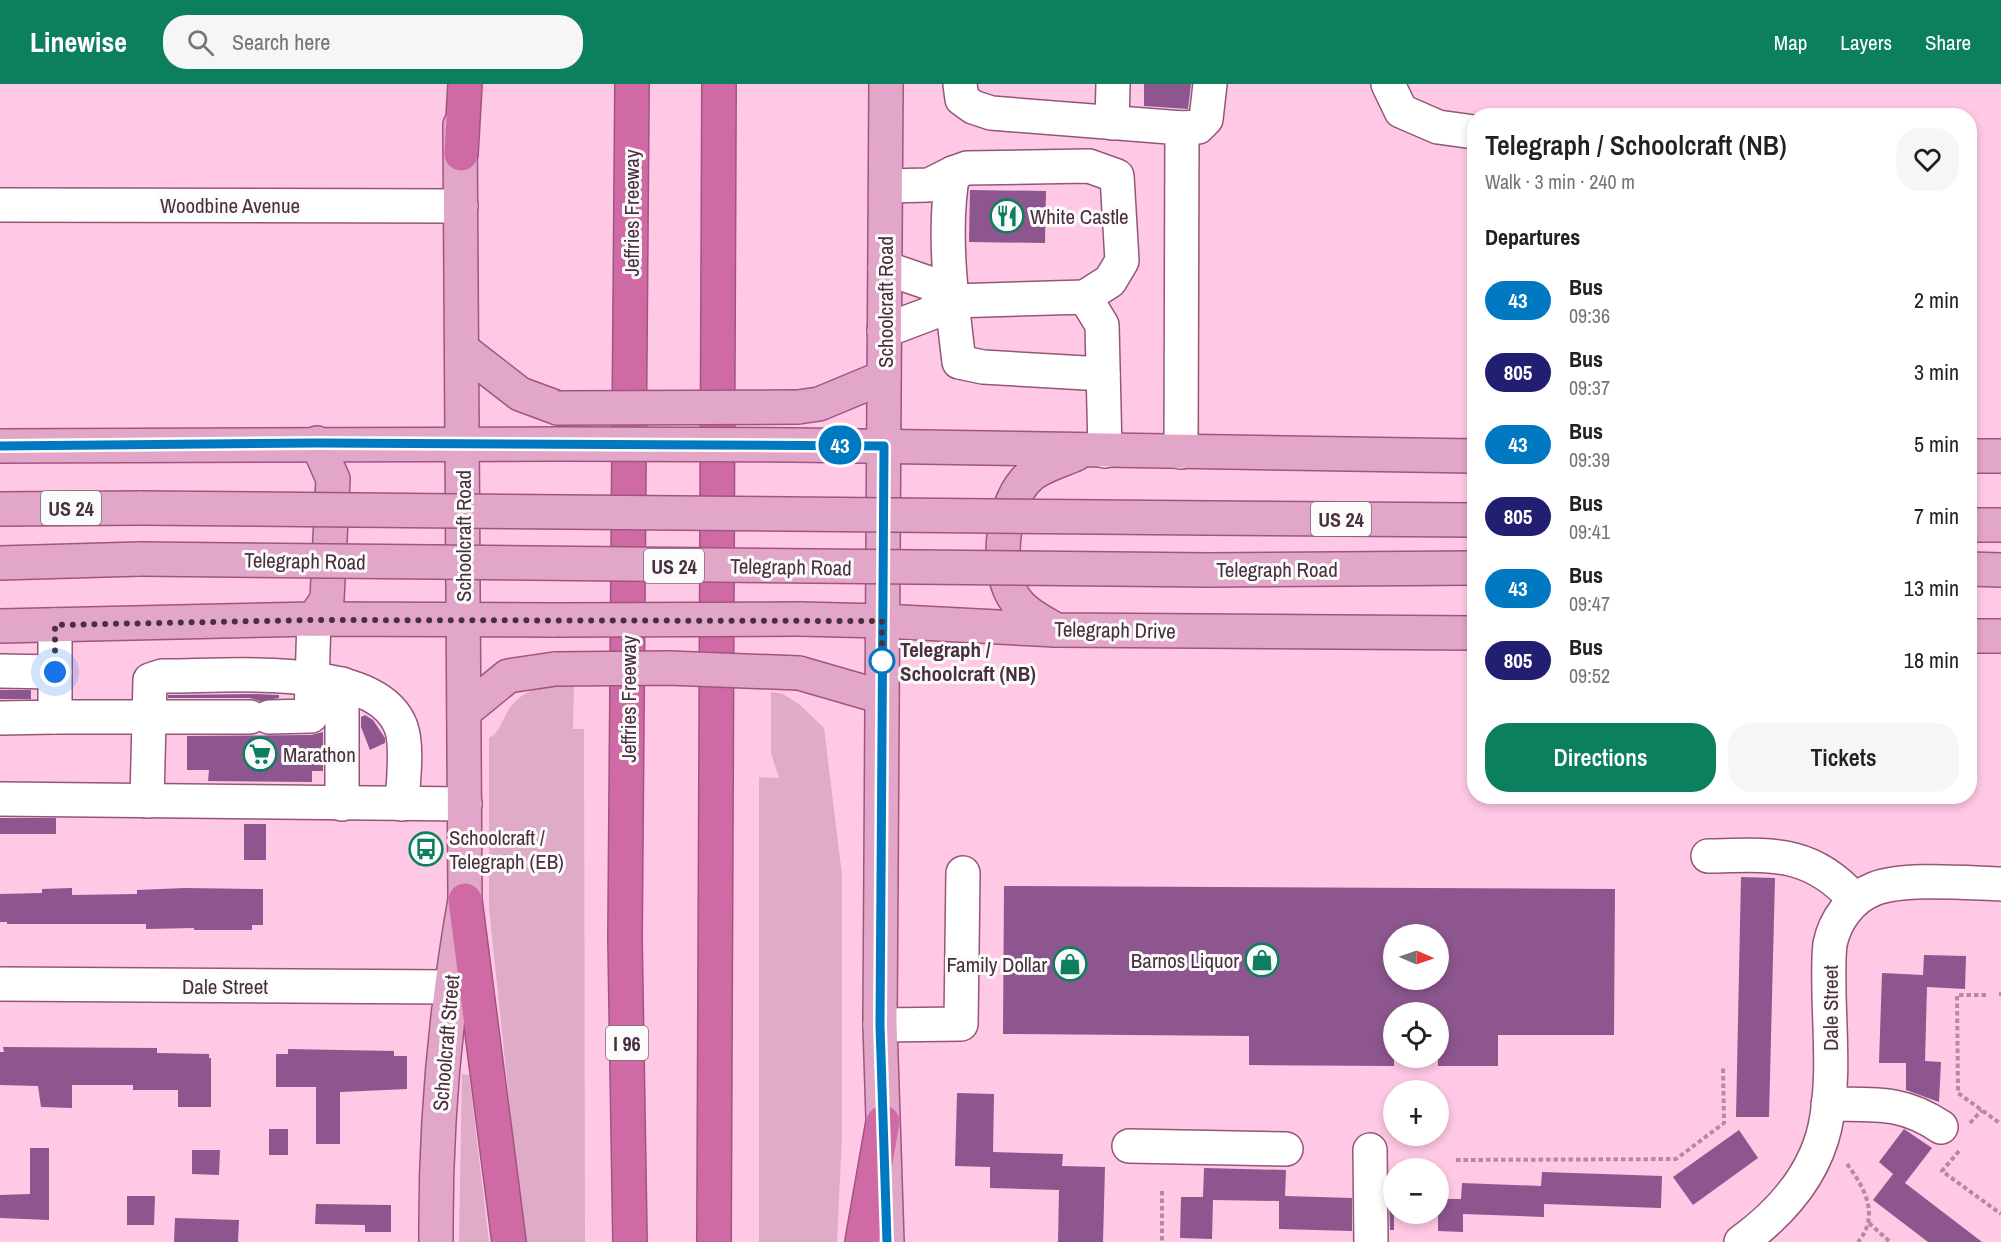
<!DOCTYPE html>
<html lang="en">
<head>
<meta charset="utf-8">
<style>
  body { margin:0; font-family:"Archivo Narrow",sans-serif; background:#f6f6f6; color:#202124; height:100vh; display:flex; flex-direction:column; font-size:22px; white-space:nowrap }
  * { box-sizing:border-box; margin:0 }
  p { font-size:20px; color:#757577 }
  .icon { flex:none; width:33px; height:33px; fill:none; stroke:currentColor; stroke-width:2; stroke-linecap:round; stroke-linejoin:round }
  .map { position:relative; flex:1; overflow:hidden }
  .side { position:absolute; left:1467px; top:24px; width:510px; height:696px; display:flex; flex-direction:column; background:#fff; border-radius:24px; box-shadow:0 3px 9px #0003 }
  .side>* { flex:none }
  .badge { padding:0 12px; border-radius:20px; font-size:21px; line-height:39px }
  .needle { width:39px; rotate:92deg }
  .fabs { position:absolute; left:1383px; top:840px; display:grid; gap:12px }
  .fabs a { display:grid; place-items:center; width:66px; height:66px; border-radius:50%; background:#fff; box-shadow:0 3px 9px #0003; font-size:30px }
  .you { position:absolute; width:30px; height:30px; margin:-15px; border:4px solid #fff; border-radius:50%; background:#1a73e8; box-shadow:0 0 0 9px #1a73e833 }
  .map>.badge { position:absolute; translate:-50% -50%; box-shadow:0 0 0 3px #fff }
  h2 { padding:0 18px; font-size:22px; line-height:54px }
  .round { display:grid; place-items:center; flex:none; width:63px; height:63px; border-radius:24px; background:#f6f6f6 }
  .summary { display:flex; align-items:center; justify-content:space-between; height:102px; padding:0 18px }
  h1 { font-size:28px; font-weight:600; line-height:45px }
  .button { display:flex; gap:12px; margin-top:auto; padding:12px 18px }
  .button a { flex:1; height:69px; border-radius:24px; background:#0c805e; color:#fff; font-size:24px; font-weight:600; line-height:69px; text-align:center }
  .button a+a { background:#f6f6f6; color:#202124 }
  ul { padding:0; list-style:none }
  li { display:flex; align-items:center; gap:18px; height:72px; padding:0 18px }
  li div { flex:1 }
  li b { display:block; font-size:22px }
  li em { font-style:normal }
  li .badge { min-width:66px; font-weight:700; text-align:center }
  header { display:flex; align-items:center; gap:36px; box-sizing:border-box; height:84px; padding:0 30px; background:#0c805e; color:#fff }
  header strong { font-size:28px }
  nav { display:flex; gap:33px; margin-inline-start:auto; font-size:21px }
  .search { width:420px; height:54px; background:#f6f6f6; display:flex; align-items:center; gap:15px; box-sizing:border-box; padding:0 21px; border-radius:24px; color:#757577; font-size:22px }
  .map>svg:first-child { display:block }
</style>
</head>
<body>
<header>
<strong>Linewise</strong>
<div class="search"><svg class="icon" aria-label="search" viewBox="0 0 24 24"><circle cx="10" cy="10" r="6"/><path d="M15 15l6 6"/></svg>Search here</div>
<nav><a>Map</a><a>Layers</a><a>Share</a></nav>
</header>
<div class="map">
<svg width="2001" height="1158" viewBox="0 0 2001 1158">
  <rect width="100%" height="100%" fill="#ffc8e5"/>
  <g fill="#dfabc6">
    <path d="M574 600 573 645H584L585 1158H524L489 824V654C499 648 500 642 505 632 520 603 546 601 574 600Z"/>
    <path d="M771 608 783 610 799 620 824 644 842 791V1051L837 1158H759V693L779 694 771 669Z"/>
    <path d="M462 990 469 991 489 1158H459Z"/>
  </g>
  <g fill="#8d568e" fill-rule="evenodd">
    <path d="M1144 0H1191L1188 25 1144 22Z"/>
    <path d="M970 106 1046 107 1045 159 969 158Z"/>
    <rect x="0" y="606" width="31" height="9"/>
    <path d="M257 610 279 611V614L260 617 250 614H168V611Z"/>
    <path d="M365 631 373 636 385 654V659L370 666 361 643V633Z"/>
    <path d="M323 648V687H312V698L208 697 209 686H187V652L311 651Z"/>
    <rect x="0" y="734" width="56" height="16"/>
    <rect x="244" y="740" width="22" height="36"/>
    <path d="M1741 793 1775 794 1769 1033H1736Z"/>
    <path d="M1004 802 1615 805 1614 951H1498V982H1438V928H1394V982L1249 981V952L1003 950ZM1394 850H1438V896H1394Z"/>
    <path d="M72 804V811L137 810V806L184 804 263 805V841H252V846H194V844L146 845V840H7V838H0V810L42 809V805Z"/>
    <path d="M1924 871 1966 872 1965 905 1927 903 1925 977 1941 978 1939 1018 1906 1006V979H1879L1882 889 1923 891Z"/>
    <path d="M3 963 157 964V969L209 970V974H211V1023H178V1006H133V1001H72V1024L41 1023 38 1002 0 1001V968H4Z"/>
    <path d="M288 965 394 967V972H407V1005L340 1008V1060H316V1003H276V970H288Z"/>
    <path d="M957 1009 994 1010 993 1068 1063 1070 1062 1082 1105 1083 1103 1158H1058L1059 1106 990 1104V1083L955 1082Z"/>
    <rect x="269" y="1045" width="19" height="26"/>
    <path d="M1904 1045 1932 1064 1905 1099 1982 1158H1928L1873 1116 1893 1090 1879 1078Z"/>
    <path d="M1739 1046 1758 1074 1693 1121 1673 1093Z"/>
    <path d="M30 1064H49V1136L0 1134V1111L30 1110Z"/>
    <path d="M192 1066H220L219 1091 192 1090Z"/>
    <path d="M1204 1084 1286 1086 1285 1112 1352 1114V1147L1279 1145V1117L1213 1116 1212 1155 1180 1154 1181 1113H1203Z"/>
    <path d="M1542 1088 1662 1092 1661 1124 1544 1120V1133L1463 1130V1148L1438 1147V1115H1461L1462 1099 1541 1102Z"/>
    <path d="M127 1112H155L154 1141H127Z"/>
    <path d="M1389 1114H1394V1146H1390Z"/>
    <path d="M316 1120 391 1121V1148H365V1141L315 1140Z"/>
    <path d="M175 1134 239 1136 238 1158H174Z"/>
  </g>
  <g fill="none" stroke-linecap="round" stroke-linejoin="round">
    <g stroke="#925778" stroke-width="36">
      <g id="minor">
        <path d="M960 0 962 15 973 23 991 29 1182 44 1198 43 1206 35 1210 0"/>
        <path d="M1388 0 1401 27 1438 43 1474 48"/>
        <path d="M1112 39 1113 0"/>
        <path d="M886 102 929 101 953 89"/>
        <path d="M0 121 461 122"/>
        <path d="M1085 213 1110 197 1122 177 1117 92 1089 82 967 84 953 89C942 147 952 219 959 278L983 283 1103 290"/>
        <path d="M952 217 1085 213 1102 241 1105 367"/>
        <path d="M884 247 942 225 952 217 929 199 885 184"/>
        <path d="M1181 368 1182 44"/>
        <path d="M0 587 55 588"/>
        <path d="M55 633H250"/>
        <path d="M269 633 311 632 314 535"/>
        <path d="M0 634 55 633V541"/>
        <path d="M0 715 465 720"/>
        <path d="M147 717 150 596 162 592C221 593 376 576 401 643 408 662 403 699 402 720"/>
        <path d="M342 720V600"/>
        <path d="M1708 772C1770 771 1810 765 1855 816"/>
        <path d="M0 900 449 903"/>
        <path d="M880 941 961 940 963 789"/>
        <path d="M1828 1020C1874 1021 1901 1016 1941 1043"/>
        <path d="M1129 1062 1286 1065"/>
        <path d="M1370 1066 1371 1158"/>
        <path d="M1741 1158C1781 1129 1814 1092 1825 1043 1834 1000 1830 954 1829 911 1829 894 1828 877 1830 860 1835 836 1851 814 1874 805 1903 793 1968 799 2001 800"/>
      </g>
    </g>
    <g stroke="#a05581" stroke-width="36">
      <g id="major">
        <path d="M886 0 880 941 887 1158"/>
        <path d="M462 265 520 310 558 324"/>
        <path d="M798 323 819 320 884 293"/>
        <path d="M797 361 1474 372"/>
        <path d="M0 362 557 360"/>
        <path d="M1970 372H2001"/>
        <path d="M0 425 141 424"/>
        <path d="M1208 434 1474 436"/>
        <path d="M1970 441H2001"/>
        <path d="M0 479 140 475"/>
        <path d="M1970 485 2001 486"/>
        <path d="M1209 486 1474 484"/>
        <path d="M314 535 327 515 333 395 317 359"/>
        <path d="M799 535 882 537 1056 546 1474 549"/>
        <path d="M0 542 314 535 555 536"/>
        <path d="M1056 546C1041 537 1022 528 1013 512 995 481 1002 416 1030 392 1041 382 1063 376 1076 370"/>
        <path d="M1970 552H2001"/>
        <path d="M799 589 882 613"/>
        <path d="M464 628 508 592 555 585"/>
        <path d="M436 1158C435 1043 445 929 465 816L460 41"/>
      </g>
    </g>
    <g stroke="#a05581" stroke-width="36">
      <g id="highway">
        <path d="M461 70 465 0"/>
        <path d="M465 816 509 1158"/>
        <path d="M630 1158 625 855 632 0"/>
        <path d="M714 1158 719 0"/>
        <path d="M862 1158 883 1038"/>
      </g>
    </g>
    <g stroke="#b589a1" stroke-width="4" stroke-dasharray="4.5 3" stroke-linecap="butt">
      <path d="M1999 910H2001"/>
      <path d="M1986 911H1957L1958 1009 2001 1040"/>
      <path d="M1970 1039 1982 1026"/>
      <path d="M1959 1067 1942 1087 2001 1130"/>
      <path d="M1456 1076 1676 1075 1724 1039 1723 982"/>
      <path d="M1847 1080C1865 1104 1880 1132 1858 1158"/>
      <path d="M1162 1107V1158"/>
      <path d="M1869 1139 1890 1158"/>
    </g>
    <use href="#minor" stroke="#fff" stroke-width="33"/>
    <use href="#major" stroke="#e2a6c9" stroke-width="33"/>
    <use href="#highway" stroke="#cf6aa5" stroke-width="33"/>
    <g stroke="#a05581" stroke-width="36" stroke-linecap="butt">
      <g id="major-bridge">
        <path d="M558 324 798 323"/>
        <path d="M557 360 797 361"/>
        <path d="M141 424 1208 434"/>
        <path d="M140 475 1209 486"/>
        <path d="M555 536 799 535"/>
        <path d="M555 585 669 584 799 589"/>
      </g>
    </g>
    <use href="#major-bridge" stroke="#e2a6c9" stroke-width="33"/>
  </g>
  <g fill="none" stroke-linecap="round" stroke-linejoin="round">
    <g stroke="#fff" stroke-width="14">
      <path id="line" d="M0 362 317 359 884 362 880 941 887 1158"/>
    </g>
    <use href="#line" stroke="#0079c2" stroke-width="9"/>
    <path stroke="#4a2f3e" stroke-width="6" stroke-dasharray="0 10.8" d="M55 588V541L314 536 882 537V577"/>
  </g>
  <defs>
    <g id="restaurant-ring" transform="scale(1.725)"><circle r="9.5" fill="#fbfbfb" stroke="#0c805e" stroke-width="1.5"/><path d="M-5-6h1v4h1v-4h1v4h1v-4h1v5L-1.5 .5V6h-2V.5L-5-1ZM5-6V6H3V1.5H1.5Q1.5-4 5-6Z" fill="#0c805e"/></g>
    <g id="supermarket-ring" transform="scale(1.725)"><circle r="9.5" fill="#fbfbfb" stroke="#0c805e" stroke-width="1.5"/><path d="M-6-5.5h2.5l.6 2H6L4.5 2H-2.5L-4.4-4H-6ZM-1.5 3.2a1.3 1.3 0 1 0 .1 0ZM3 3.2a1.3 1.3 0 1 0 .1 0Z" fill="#0c805e"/></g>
    <g id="bus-ring" transform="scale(1.725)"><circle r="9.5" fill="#fbfbfb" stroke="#0c805e" stroke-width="1.5"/><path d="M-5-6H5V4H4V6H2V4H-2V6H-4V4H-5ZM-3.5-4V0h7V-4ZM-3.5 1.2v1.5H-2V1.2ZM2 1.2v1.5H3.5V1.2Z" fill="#0c805e"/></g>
    <g id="shop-ring" transform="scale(1.725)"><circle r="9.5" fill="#fbfbfb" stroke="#0c805e" stroke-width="1.5"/><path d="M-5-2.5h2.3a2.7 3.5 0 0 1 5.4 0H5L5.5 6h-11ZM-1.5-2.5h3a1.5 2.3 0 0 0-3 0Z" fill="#0c805e"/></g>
  </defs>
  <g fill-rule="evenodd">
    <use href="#restaurant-ring" x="1007" y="132"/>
    <use href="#supermarket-ring" x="260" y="670"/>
    <use href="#bus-ring" x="426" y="765"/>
    <use href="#shop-ring" x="1262" y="876"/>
    <use href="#shop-ring" x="1070" y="880"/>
  </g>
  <circle fill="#fff" stroke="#0079c2" stroke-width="3" cx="882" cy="577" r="12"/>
  <g text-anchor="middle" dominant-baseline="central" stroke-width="6" stroke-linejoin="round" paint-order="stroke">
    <g fill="#fbfbfb" stroke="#7f6c77" stroke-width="1.5">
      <rect x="41" y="407" width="60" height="34" rx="4.5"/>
      <rect x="1311" y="418" width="60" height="34" rx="4.5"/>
      <rect x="644" y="465" width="60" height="34" rx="4.5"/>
      <rect x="606" y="942" width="42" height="34" rx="4.5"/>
    </g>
    <g font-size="20" font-weight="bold" fill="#4a2f3e">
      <text x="71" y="424">US 24</text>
      <text x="1341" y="435">US 24</text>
      <text x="674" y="482">US 24</text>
      <text x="627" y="959">I 96</text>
    </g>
    <g font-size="21" fill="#4a2f3e" stroke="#fbfbfb">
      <text x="230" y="121">Woodbine Avenue</text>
      <text transform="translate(631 129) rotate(-90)">Jeffries Freeway</text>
      <text transform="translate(885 218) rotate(-90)">Schoolcraft Road</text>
      <text transform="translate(463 452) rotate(-90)">Schoolcraft Road</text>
      <text transform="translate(305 477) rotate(1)">Telegraph Road</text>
      <text transform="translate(791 483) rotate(1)">Telegraph Road</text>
      <text x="1277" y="485">Telegraph Road</text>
      <text transform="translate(1115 546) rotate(1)">Telegraph Drive</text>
      <text transform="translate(628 615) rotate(-90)">Jeffries Freeway</text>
      <text x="225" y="902">Dale Street</text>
      <text transform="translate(1830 924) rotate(-90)">Dale Street</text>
      <text transform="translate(446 959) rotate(-85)">Schoolcraft Street</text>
    </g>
    <g font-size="21" fill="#4a2f3e" stroke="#fbfbfb" text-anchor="start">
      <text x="1030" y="132">White Castle</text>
      <text x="283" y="670">Marathon</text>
      <text x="449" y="753">Schoolcraft /<tspan x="449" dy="24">Telegraph (EB)</tspan></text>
      <text x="1239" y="876" text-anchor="end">Barnos Liquor</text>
      <text x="1047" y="880" text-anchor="end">Family Dollar</text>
    </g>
    <g font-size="21" font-weight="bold" fill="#4a2f3e" stroke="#fbfbfb" text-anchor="start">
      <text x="900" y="565">Telegraph /<tspan x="900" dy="24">Schoolcraft (NB)</tspan></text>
    </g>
  </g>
</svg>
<div class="fabs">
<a><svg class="needle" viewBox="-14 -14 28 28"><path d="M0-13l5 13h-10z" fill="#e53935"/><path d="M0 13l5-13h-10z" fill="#757577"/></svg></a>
<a><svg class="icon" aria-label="locate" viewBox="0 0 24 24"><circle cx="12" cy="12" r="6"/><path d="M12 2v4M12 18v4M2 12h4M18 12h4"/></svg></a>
<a>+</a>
<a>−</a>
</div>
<div class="you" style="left:55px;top:588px"></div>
<b class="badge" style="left:840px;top:361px;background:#0079c2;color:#fff">43</b>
<section class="side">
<div class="summary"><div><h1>Telegraph / Schoolcraft (NB)</h1><p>Walk · 3 min · 240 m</p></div><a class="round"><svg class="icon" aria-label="heart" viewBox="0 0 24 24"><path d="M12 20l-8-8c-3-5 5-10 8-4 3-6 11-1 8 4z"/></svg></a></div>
<h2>Departures</h2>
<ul>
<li><span class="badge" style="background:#0079c2;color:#fff">43</span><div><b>Bus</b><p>09:36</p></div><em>2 min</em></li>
<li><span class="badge" style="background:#221e72;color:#fff">805</span><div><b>Bus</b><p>09:37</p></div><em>3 min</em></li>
<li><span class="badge" style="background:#0079c2;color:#fff">43</span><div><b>Bus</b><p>09:39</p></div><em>5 min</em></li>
<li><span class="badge" style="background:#221e72;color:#fff">805</span><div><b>Bus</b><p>09:41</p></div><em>7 min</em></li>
<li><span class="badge" style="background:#0079c2;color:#fff">43</span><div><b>Bus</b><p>09:47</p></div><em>13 min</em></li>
<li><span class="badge" style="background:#221e72;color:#fff">805</span><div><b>Bus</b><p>09:52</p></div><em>18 min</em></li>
</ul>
<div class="button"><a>Directions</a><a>Tickets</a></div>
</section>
</div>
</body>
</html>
